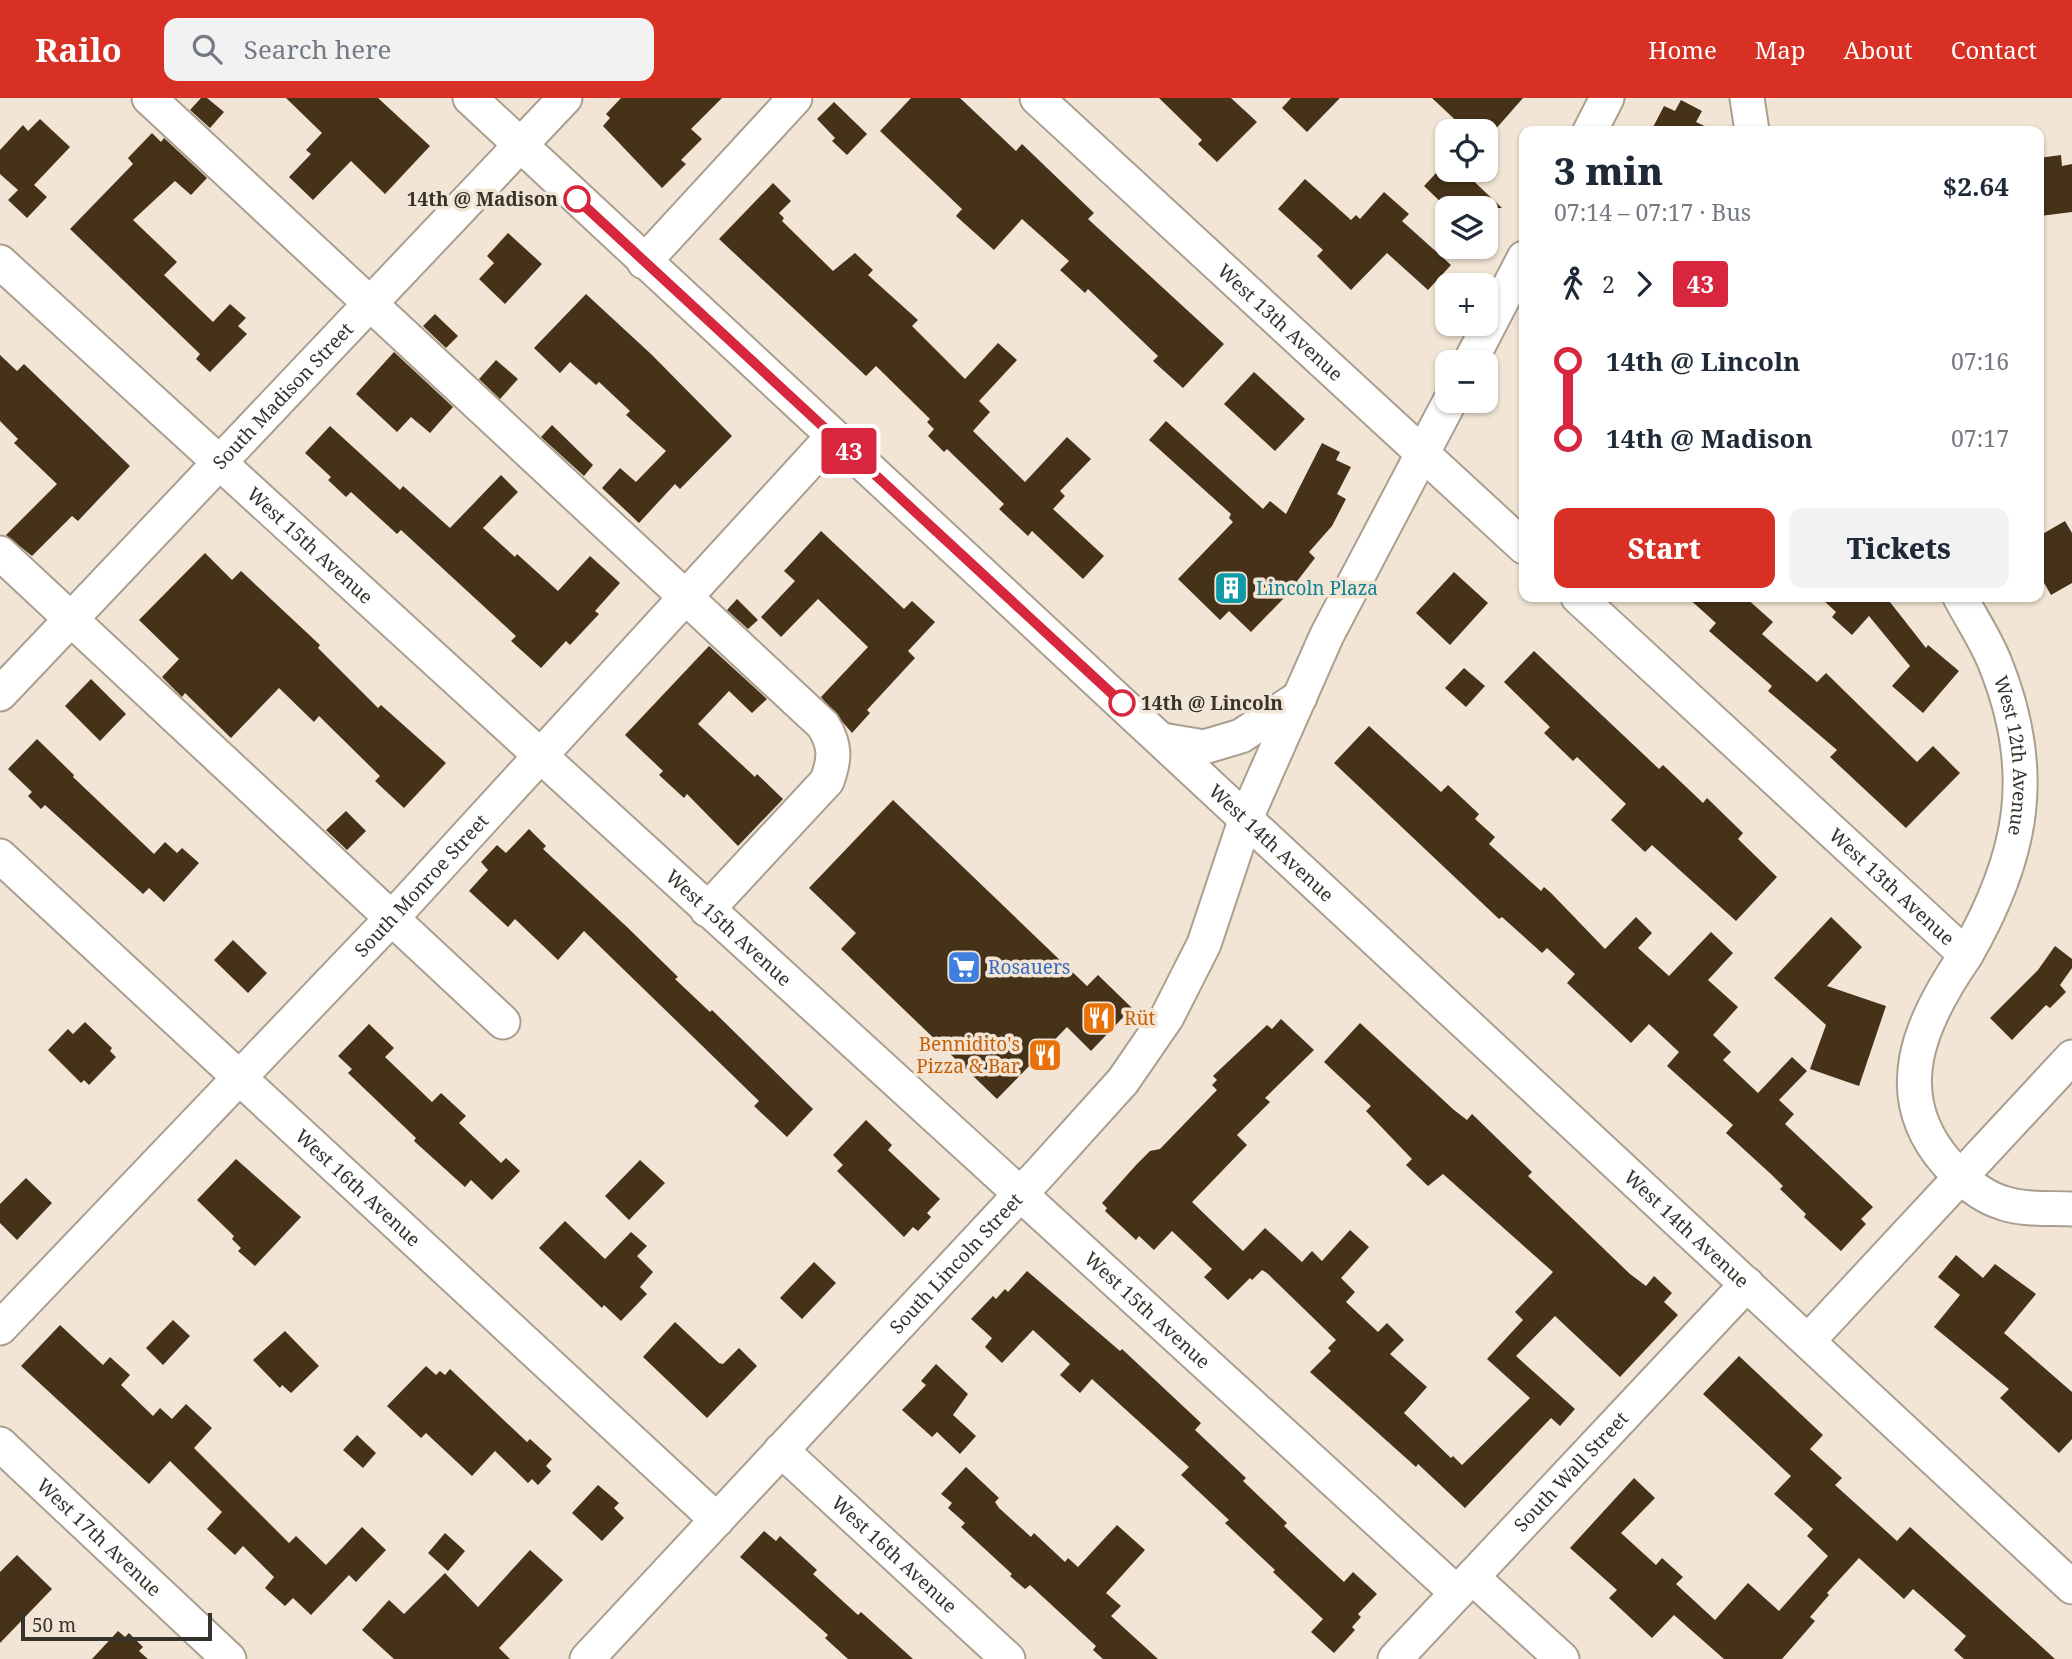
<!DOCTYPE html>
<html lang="en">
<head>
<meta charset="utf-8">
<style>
  body { margin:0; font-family:"Noto Serif",serif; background:#f2f2f3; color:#1f2937; height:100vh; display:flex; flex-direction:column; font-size:26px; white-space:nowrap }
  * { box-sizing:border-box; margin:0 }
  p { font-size:23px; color:#747a83 }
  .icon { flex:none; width:38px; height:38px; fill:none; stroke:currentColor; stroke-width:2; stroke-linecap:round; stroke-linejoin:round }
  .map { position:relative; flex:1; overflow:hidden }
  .sheet { position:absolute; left:1519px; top:28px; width:525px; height:476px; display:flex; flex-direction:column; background:#fff; border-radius:14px; box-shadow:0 2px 5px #0004 }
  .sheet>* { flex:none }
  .badge { padding:0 14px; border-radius:5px; font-size:24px; line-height:46px }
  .buttons { position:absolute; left:1435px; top:21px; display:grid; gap:14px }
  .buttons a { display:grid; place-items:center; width:63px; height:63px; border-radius:14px; background:#fff; box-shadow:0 2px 5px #0004; font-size:35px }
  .scale { position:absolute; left:21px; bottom:18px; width:191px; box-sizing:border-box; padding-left:7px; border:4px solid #37322c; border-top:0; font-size:19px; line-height:24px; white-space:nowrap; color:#37322c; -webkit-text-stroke:5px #f2e5d5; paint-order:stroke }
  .map>.badge { position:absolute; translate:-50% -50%; box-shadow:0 0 0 4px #fff }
  .legs { display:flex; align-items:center; gap:10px; height:77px; padding:0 35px; font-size:23px }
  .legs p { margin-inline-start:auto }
  .overview { display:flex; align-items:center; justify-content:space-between; height:119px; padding:0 35px }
  h1 { font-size:38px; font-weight:800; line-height:52px }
  .primary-button { display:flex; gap:14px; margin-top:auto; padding:14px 35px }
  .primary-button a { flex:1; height:80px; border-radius:14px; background:#d93025; color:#fff; font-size:28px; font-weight:800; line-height:80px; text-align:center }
  .primary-button a+a { background:#f2f2f3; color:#1f2937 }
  ul { padding:0 35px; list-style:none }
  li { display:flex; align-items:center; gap:24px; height:77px; font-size:26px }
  li i { display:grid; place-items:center; width:10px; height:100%; margin:0 9px; background:currentColor }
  li i::after { content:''; width:18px; height:18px; margin:-9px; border:5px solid; border-radius:50%; background:#fff }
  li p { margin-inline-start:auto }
  li:first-child i { background:linear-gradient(#0000 50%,currentColor 0) }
  li:last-child i { background:linear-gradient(currentColor 50%,#0000 0) }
  header { display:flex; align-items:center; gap:42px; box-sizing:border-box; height:98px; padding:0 35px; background:#d93025; color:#fff }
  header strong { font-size:33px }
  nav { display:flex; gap:38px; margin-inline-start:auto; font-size:24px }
  .search { width:490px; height:63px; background:#f2f2f3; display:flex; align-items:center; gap:18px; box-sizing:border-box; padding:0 24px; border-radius:14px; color:#747a83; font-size:26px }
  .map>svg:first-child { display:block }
</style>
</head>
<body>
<header>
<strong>Railo</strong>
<div class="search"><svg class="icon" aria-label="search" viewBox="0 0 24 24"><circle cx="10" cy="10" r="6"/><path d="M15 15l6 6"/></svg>Search here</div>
<nav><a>Home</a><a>Map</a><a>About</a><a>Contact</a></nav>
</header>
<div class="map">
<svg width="2072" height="1561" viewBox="0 0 2072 1561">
  <rect width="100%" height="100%" fill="#f2e5d5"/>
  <g fill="#453219">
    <path d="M201 0H207L224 14 210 30 190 12Z"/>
    <path d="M286 0H378L430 48 385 96 351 63 313 102 289 79 311 56 306 52 322 35Z"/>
    <path d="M621 0H722L691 31 702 41 681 62 686 66 662 90 603 28 610 20 606 16Z"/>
    <path d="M911 0H960L1016 53 1022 46 1094 115 1088 121 1224 246 1183 290 1153 263 1158 258 1088 191 1085 195 1060 172 1069 163 1022 121 994 152 956 118 962 111 880 33Z"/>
    <path d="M1159 0H1231L1257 24 1217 64 1198 46 1202 42Z"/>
    <path d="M1291 0H1340L1307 34 1282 10Z"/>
    <path d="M1432 0H1523L1494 33H1467Z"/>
    <path d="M1681 2 1702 13 1696 24 1715 33H1651L1664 8 1675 13Z"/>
    <path d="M834 4 867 36 847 57 832 43 835 40 817 21Z"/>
    <path d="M40 21 70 49 34 87 47 99 27 120 8 102 18 92 0 76V52L23 27 28 33Z"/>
    <path d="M152 35 161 44 164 40 207 80 191 97 175 83 133 122 177 164 164 177 213 224 230 206 246 220 238 228 247 236 210 274 196 261 200 256 70 131 133 66 128 60Z"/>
    <path d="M2061 57 2062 68 2072 66V114L2040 118 2039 60Z"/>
    <path d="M1439 72H1462L1502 110H1447L1424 88Z"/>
    <path d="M1305 81 1351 122 1356 117 1360 121 1384 94 1409 116 1402 123 1451 167 1428 192 1387 155 1351 192 1317 158 1323 152 1278 111Z"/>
    <path d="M773 85 791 103 779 115 784 120 782 123 833 173 855 155 873 172 868 177 918 222 912 228 965 281 998 245 1017 262 979 303 990 314 973 333 1025 384 1067 339 1091 361 1060 393 1065 398 1053 411 1104 458 1083 481 1032 433 1028 438 999 411 1004 406 947 351 944 354 928 338 934 331 927 324 930 321 876 268 866 278 719 141Z"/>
    <path d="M508 135 542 166 505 206 479 181 494 165 487 158Z"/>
    <path d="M586 196 652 257 732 338 680 391 675 386 639 425 602 390 620 370 636 384 666 353 626 317 630 313 599 284 596 287 570 264 560 275 534 250Z"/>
    <path d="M435 216 458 238 446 250 423 228Z"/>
    <path d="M394 254 453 309 430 335 411 319 397 334 356 296Z"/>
    <path d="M0 257 17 273 24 266 130 368 78 423 72 418 32 458 6 437 57 386 14 345 18 341 0 323Z"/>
    <path d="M496 262 518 281 500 301 479 281Z"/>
    <path d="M1254 274 1305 321 1275 353 1224 306Z"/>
    <path d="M1166 323 1263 411 1270 403 1286 416 1322 345 1340 354 1336 362 1351 369 1337 396 1346 401 1332 428 1309 454 1315 460 1284 500 1251 534 1229 513 1220 522 1178 481 1233 424 1229 420 1231 416 1149 342Z"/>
    <path d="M552 327 593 367 584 378 541 339Z"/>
    <path d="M330 328 400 392 403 388 450 430 501 377 518 394 483 430 515 459 517 456 558 493 590 458 620 485 595 513 599 516 570 547 566 543 541 570 511 543 516 538 401 432 397 436 351 394 346 399 328 382 331 379 305 355Z"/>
    <path d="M2065 423 2072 435V485L2051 497 2039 476V438Z"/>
    <path d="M821 433 904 511 912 503 935 524 908 553 915 560 867 612 870 615 852 635 821 599 868 549 818 501 781 539 761 519 795 483 784 473Z"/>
    <path d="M205 455 232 482 241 473 320 547 318 550 378 610 381 607 446 665 404 710 375 683 380 678 319 618 314 624 279 590 231 640 185 595 182 599 162 579 179 561 139 522Z"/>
    <path d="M1454 474 1488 505 1450 547 1416 515Z"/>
    <path d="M1687 499H1745L1773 524 1762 536 1817 584 1826 575 1917 664 1933 648 1960 675 1906 730 1830 659 1837 652 1768 593 1772 588 1709 533 1716 525Z"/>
    <path d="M1820 499H1886L1926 550 1928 547 1959 573 1923 615 1892 588 1910 568 1869 518 1852 537 1832 519 1836 514Z"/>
    <path d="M737 501 758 522 748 531 727 512Z"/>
    <path d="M709 548 767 601 752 615 729 593 698 626 755 679 757 676 783 701 738 748 687 696 684 700 659 677 663 673 625 637Z"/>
    <path d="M1534 553 1659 671 1663 667 1703 705 1707 700 1743 735 1738 741 1777 779 1736 823 1652 747 1645 754 1611 722 1626 706 1577 659 1573 663 1544 635 1550 629 1504 584Z"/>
    <path d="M1464 570 1485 588 1466 609 1445 590Z"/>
    <path d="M91 581 126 616 100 643 65 608Z"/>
    <path d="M1369 628 1441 694 1448 687 1479 716 1475 721 1495 739 1489 746 1541 793 1544 789 1551 795 1605 851 1636 819 1652 835 1638 850 1669 878 1711 834 1733 855 1708 882 1738 909 1713 937 1731 954 1723 962 1758 995 1792 959 1807 973 1779 1002 1794 1016 1785 1026 1873 1109 1861 1121 1866 1126 1841 1153 1804 1119 1806 1116 1780 1091 1783 1088 1773 1078 1726 1035 1733 1027 1667 968 1679 954 1649 926 1631 945 1567 885 1575 876 1547 850 1542 855 1502 819 1499 821 1334 665Z"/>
    <path d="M37 641 74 677 73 679 154 756 165 744 177 755 182 750 199 765 164 804 149 790 143 796 45 707 41 711 28 698 32 694 8 671Z"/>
    <path d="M893 702 1087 888 1098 877 1132 910 1091 953 1067 929 997 1001 841 851 856 835 809 790Z"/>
    <path d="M346 713 366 733 347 752 326 732Z"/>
    <path d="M529 731 546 748 543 751 627 829 678 879 675 881 710 914 712 912 813 1011 787 1039 754 1008 759 1003 584 833 558 862 515 821 508 829 469 793 488 772 481 764 497 747 506 755Z"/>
    <path d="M1831 819 1862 849 1827 888 1886 908 1859 988 1810 971 1826 927 1774 880Z"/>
    <path d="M233 842 267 875 248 895 214 862Z"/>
    <path d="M2055 848 2072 861V870L2060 887 2066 894 2050 910 2046 907 2012 942 1990 920 2038 872Z"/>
    <path d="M1281 921 1314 952 1265 1000 1270 1004 1237 1037 1247 1047 1192 1104 1243 1153 1265 1130 1302 1164 1312 1153 1322 1163 1350 1132 1369 1149 1341 1180 1355 1194 1346 1204 1378 1234 1387 1225 1404 1242 1390 1256 1427 1289 1404 1315 1451 1360 1453 1358 1462 1367 1530 1300 1487 1261 1523 1222 1515 1214 1553 1174 1443 1076 1428 1088 1406 1067 1412 1061 1366 1013 1371 1008 1324 964 1360 925 1454 1012 1467 1022 1472 1016 1532 1074 1528 1078 1630 1176 1646 1188 1654 1178 1672 1195 1664 1204 1678 1217 1620 1279 1555 1218 1516 1258 1575 1311 1560 1328 1551 1320 1465 1410 1418 1366 1416 1369 1310 1274 1331 1253 1328 1250 1336 1242 1267 1175 1262 1172 1252 1182 1250 1180 1228 1202 1204 1179 1212 1171 1172 1133 1154 1152 1139 1138 1136 1142 1105 1113 1107 1110 1102 1105 1137 1066 1150 1053 1160 1051 1217 992 1212 987 1217 982 1213 978 1267 927 1272 931Z"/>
    <path d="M85 924 112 950 110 953 116 959 89 987 84 982 81 985 48 952 68 931 73 936Z"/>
    <path d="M369 926 394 950 385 959 432 1004 441 995 466 1018 459 1025 501 1065 506 1060 520 1073 492 1102 471 1082 465 1089 414 1043 416 1040 348 975 352 971 338 958Z"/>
    <path d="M866 1022 892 1047 888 1052 940 1101 927 1115 931 1119 918 1133 913 1129 904 1139 837 1073 843 1067 833 1057Z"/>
    <path d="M236 1061 301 1119 255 1168 238 1153 241 1150 232 1141 234 1138 197 1102Z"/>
    <path d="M640 1062 665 1085 629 1122 605 1098Z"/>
    <path d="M26 1080 52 1105 17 1142 0 1125V1106Z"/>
    <path d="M565 1123 605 1161 631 1134 647 1148 637 1158 653 1174 640 1189 647 1196 621 1223 604 1207 602 1210 539 1150Z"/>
    <path d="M1956 1157 1983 1180 1995 1166 2036 1196 2004 1235 2072 1294V1341L2059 1355 2000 1300 2009 1291 1934 1229 1960 1197 1938 1179Z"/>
    <path d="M814 1164 836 1185 802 1221 780 1200Z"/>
    <path d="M1027 1173 1120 1253 1122 1251 1201 1325 1195 1332 1246 1380 1243 1383 1287 1425 1284 1428 1344 1484 1353 1474 1377 1496 1358 1516 1361 1519 1352 1529 1355 1532 1334 1555 1311 1534 1323 1521 1273 1474 1275 1472 1225 1425 1229 1422 1181 1377 1189 1369 1092 1281 1080 1295 1060 1277 1070 1266 1033 1232 1002 1265 985 1249 992 1240 971 1221 993 1198 996 1201 1005 1191 1008 1194Z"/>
    <path d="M173 1222 190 1238 163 1267 146 1250Z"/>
    <path d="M675 1224 719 1265 723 1266 739 1250 757 1268 707 1320 643 1259Z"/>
    <path d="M60 1227 103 1267 110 1259 130 1277 121 1287 153 1318 160 1310 172 1321 186 1306 212 1330 194 1350 289 1445 296 1438 326 1467 362 1429 386 1452 356 1484 349 1477 311 1517 293 1500 285 1508 265 1490 274 1479 243 1448 235 1457 207 1431 222 1414 170 1363 149 1386 21 1268Z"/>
    <path d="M285 1233 319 1268 291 1295 282 1287 280 1290 253 1262Z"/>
    <path d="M1739 1258 1823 1337 1810 1351 1842 1380 1835 1387 1897 1443 1910 1429 2055 1561H1964L1954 1552 1966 1538 1913 1491 1904 1501 1859 1460 1827 1495 1829 1497 1810 1519 1815 1523 1782 1561H1724L1674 1517 1652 1540 1609 1500 1617 1492 1570 1450 1634 1380 1655 1400 1621 1435 1656 1467 1662 1460 1683 1479 1676 1486 1715 1522 1748 1485 1779 1513 1828 1458 1807 1438 1813 1431 1774 1396 1791 1378 1703 1296Z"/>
    <path d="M936 1266 968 1296 953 1317 976 1338 960 1356 937 1334 932 1339 902 1312 926 1287 921 1283Z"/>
    <path d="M426 1268 436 1277 440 1273 445 1277 450 1271 527 1344 530 1341 552 1361 546 1368 551 1373 538 1387 532 1381 528 1385 495 1353 472 1378 426 1335 421 1340 387 1308Z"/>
    <path d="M357 1337 376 1355 363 1370 343 1352Z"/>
    <path d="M966 1369 999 1400 995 1404 999 1410 1031 1439 1034 1435 1065 1464 1068 1460 1078 1469 1117 1427 1145 1452 1106 1495 1121 1508 1111 1518 1158 1561H1103L1093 1552 1096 1548 1030 1487 1025 1491 1010 1478 1012 1476 961 1429 965 1425 948 1410 952 1405 941 1396Z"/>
    <path d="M598 1387 619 1405 614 1410 624 1420 602 1443 572 1415Z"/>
    <path d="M764 1433 776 1443 780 1438 817 1472 813 1476 858 1517 861 1514 913 1561H848L825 1540 828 1537 740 1459Z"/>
    <path d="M445 1435 465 1453 448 1473 428 1455Z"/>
    <path d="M530 1452 563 1482 499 1550 510 1561H394L362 1532 389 1502 404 1516 445 1475 478 1509Z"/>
    <path d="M17 1457 52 1491 0 1545V1474Z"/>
    <path d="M118 1533 125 1539 129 1535 143 1549 139 1553 148 1561H92Z"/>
  </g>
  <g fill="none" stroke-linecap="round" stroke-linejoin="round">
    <g stroke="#aa9e8f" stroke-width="37">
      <g id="minor">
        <path d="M149 0 823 627C836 648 835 661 827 683L707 812"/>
        <path id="s1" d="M470 0 2072 1489"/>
        <path id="s2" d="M1037 0 1524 449"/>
        <path d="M1747 0 1752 33"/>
        <path d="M1590 33 1607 0"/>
        <path id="s3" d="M0 164 1457 1495"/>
        <path d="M644 164 795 0"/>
        <path d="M1470 264 1524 160"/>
        <path d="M0 455 503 924"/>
        <path id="s4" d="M1578 499 1966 857C1921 922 1886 996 1947 1065 1963 1082 1980 1098 2003 1105 2024 1112 2050 1110 2072 1111"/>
        <path id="s5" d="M1960 499C1971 520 1986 542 1995 565 2039 674 2023 758 1966 857"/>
        <path id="s6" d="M0 596 565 0"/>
        <path d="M1162 642 1204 649 1241 638 1300 599"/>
        <path id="s7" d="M0 758 717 1422"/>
        <path id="s8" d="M0 1230 391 821 833 338"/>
        <path d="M1808 1243 2072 959"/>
        <path id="s9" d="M0 1346 229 1561"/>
        <path id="s10" d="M781 1352 1008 1561"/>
        <path d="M1472 1479 1562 1561"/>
        <path id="s11" d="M587 1561 1040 1075 1123 983 1167 919 1204 846 1246 720 1327 537 1450 303"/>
        <path id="s12" d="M1395 1561 1747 1186"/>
      </g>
    </g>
    <use href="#minor" stroke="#fff" stroke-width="33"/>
  </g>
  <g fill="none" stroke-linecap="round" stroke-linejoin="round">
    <g stroke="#fff" stroke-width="16">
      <path id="line-1" d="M577 101 1122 605"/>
    </g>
    <use href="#line-1" stroke="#d7263d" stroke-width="10"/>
  </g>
  <defs>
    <g id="building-square" transform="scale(1.75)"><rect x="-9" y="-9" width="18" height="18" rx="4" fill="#0f9aa8" stroke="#f2e5d5"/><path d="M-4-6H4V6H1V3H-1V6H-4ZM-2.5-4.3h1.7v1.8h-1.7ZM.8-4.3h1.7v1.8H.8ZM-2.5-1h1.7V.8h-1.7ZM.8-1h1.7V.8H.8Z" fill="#fff"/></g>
    <g id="supermarket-square" transform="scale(1.75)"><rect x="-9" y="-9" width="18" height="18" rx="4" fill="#3f7fe0" stroke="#f2e5d5"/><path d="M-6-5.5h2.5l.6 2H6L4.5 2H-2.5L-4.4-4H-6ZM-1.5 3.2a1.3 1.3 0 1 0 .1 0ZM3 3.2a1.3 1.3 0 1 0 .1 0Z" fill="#fff"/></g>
    <g id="restaurant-square" transform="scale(1.75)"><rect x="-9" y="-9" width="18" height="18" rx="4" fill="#e8710a" stroke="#f2e5d5"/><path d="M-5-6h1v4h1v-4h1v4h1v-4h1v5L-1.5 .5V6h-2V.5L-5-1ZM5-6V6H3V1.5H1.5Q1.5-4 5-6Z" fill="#fff"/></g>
  </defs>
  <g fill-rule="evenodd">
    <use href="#building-square" x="1231" y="490"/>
    <use href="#supermarket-square" x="964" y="869"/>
    <use href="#restaurant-square" x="1099" y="920"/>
    <use href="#restaurant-square" x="1045" y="957"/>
  </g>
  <g fill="#fff" stroke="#d7263d" stroke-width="3.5">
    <circle cx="577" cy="101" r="12"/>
    <circle cx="1122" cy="605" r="12"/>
  </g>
  <g text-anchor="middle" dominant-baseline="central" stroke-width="7" stroke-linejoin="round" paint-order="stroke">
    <g font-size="19" font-weight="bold" fill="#37322c" stroke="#f2e5d5" text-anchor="end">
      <text x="558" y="101">14th @ Madison</text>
      <text x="1141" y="605" text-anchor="start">14th @ Lincoln</text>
    </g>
    <g font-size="19" fill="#37322c" stroke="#f2e5d5">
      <text stroke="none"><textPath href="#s2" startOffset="331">West 13th Avenue</textPath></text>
      <text stroke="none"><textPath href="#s6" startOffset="411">South Madison Street</textPath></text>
      <text stroke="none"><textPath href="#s3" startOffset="420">West 15th Avenue</textPath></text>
      <text stroke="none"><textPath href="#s5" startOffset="170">West 12th Avenue</textPath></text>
      <text stroke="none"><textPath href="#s1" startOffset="1094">West 14th Avenue</textPath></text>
      <text stroke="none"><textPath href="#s8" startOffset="611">South Monroe Street</textPath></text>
      <text stroke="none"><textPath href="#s4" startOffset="427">West 13th Avenue</textPath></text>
      <text stroke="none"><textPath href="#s3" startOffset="987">West 15th Avenue</textPath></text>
      <text stroke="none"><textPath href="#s7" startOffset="488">West 16th Avenue</textPath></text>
      <text stroke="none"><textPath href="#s1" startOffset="1661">West 14th Avenue</textPath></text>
      <text stroke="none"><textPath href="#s11" startOffset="541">South Lincoln Street</textPath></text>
      <text stroke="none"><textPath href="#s3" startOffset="1554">West 15th Avenue</textPath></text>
      <text stroke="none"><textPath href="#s12" startOffset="257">South Wall Street</textPath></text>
      <text stroke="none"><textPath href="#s9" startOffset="136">West 17th Avenue</textPath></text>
      <text stroke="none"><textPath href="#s10" startOffset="154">West 16th Avenue</textPath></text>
    </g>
    <g font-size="19" fill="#0d838f" stroke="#f2e5d5" text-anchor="start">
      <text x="1256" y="490">Lincoln Plaza</text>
    </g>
    <g font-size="19" fill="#366cbe" stroke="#f2e5d5" text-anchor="start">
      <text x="988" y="869">Rosauers</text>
    </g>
    <g font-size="19" fill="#c56008" stroke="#f2e5d5" text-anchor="start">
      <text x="1124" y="920">Rüt</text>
      <text x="1020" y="946" text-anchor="end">Bennidito's<tspan x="1020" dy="22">Pizza &amp; Bar</tspan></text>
    </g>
  </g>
</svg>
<div class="buttons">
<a><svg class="icon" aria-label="locate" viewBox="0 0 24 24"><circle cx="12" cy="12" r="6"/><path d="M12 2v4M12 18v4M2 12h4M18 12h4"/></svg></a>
<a><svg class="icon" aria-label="layers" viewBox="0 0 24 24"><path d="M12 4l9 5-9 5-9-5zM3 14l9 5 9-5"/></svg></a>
<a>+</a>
<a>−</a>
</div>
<div class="scale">50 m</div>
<b class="badge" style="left:849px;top:353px;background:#d7263d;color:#fff">43</b>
<section class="sheet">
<div class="overview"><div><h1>3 min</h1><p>07:14 – 07:17 · Bus</p></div><b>$2.64</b></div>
<div class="legs"><svg class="icon" aria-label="walk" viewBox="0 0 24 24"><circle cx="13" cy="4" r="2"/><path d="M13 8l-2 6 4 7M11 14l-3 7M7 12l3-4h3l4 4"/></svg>2<svg class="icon" aria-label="forward" viewBox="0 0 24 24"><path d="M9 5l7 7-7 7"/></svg><b class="badge" style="background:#d7263d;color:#fff">43</b></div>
<ul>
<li><i style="color:#d7263d"></i><b>14th @ Lincoln</b><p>07:16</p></li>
<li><i style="color:#d7263d"></i><b>14th @ Madison</b><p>07:17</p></li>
</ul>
<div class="primary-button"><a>Start</a><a>Tickets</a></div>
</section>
</div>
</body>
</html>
